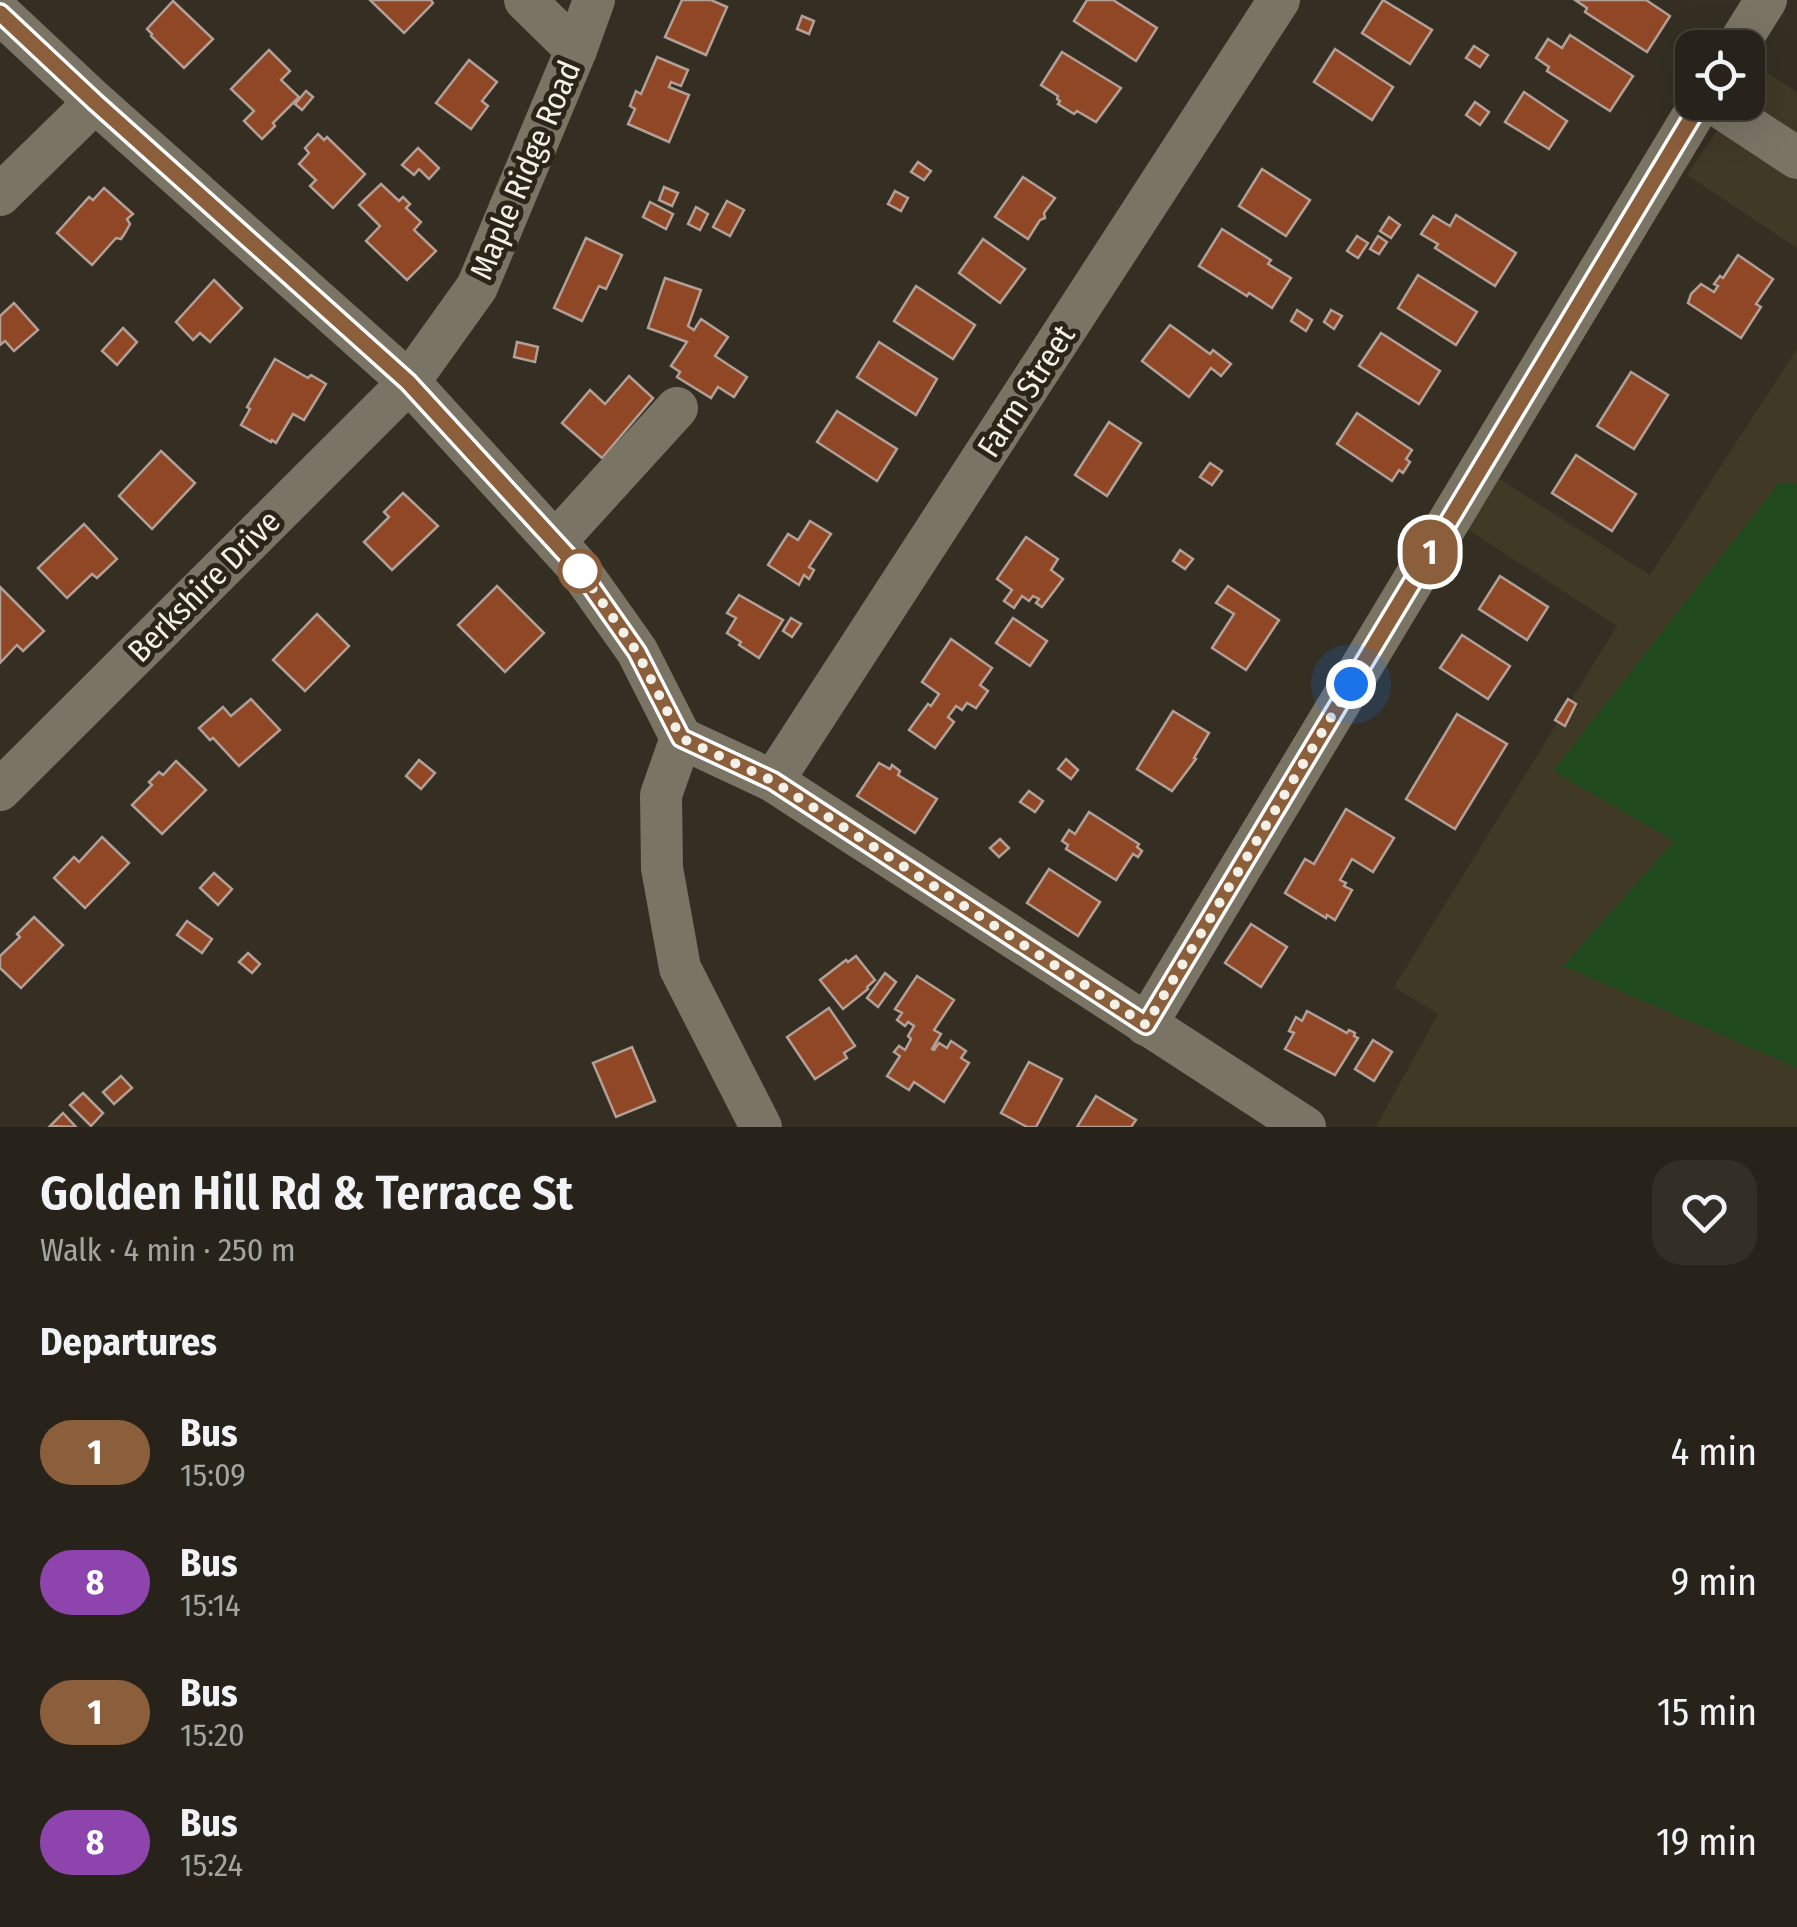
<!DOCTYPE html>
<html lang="en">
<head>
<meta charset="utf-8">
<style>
  body { margin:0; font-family:"Fira Sans Condensed",sans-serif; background:#332f27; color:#f1f3f6; height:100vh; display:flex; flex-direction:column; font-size:38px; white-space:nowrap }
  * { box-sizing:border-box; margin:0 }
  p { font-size:32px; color:#a4a4a2 }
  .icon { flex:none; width:55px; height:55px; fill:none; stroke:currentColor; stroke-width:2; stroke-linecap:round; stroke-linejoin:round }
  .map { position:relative; height:1127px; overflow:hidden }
  .details { display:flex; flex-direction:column; background:#27231a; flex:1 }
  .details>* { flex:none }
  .badge { padding:0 20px; border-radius:32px; font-size:35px; line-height:65px }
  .tools { position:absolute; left:1675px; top:30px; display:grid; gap:20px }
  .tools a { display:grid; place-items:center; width:90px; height:90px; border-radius:20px; background:#27231a; box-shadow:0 10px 40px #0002,0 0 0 2px #434039; font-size:50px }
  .you { position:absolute; width:50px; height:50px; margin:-25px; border:8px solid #fff; border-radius:50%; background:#1a73e8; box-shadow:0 0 0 15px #1a73e833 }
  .map>.badge { position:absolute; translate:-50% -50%; box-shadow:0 0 0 5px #fff }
  h2 { padding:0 40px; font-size:38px; line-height:90px }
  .round { display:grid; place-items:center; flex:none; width:105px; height:105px; border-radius:30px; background:#332f27 }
  .summary { display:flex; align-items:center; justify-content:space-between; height:170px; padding:0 40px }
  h1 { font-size:48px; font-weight:600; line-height:75px }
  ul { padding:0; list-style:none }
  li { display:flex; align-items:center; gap:30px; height:130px; padding:0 40px }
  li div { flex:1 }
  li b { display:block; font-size:38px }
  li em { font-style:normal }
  li .badge { min-width:110px; font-weight:700; text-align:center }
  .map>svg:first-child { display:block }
</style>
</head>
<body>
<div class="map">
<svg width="1797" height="1127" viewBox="0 0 1797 1127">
  <rect width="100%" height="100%" fill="#342f22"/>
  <g fill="#403925">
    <path d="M1760 68 1797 92V248L1687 175 1736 103 1748 102V86Z"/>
    <path d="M1797 349V1127H1376L1438 1014 1394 987 1617 626 1467 529 1498 478 1650 575Z"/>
  </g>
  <path fill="#21491e" d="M1797 483V1068L1563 966 1674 841 1553 771 1778 484Z"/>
  <g fill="#904726" stroke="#b2a098" stroke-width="2.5">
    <path d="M370 0H431L433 3 404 33Z"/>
    <path d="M682 0H711L727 7 706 55 665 37Z"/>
    <path d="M1087 0H1113L1157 28 1136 61 1074 21Z"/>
    <path d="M1383 0 1432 30 1410 64 1362 33Z"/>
    <path d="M1575 0H1646L1670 16 1647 52 1585 12 1587 8Z"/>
    <path d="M173 1 213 39 184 68 151 36 152 34 147 29Z"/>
    <path d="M802 16 814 21 809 34 797 29Z"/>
    <path d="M1570 35 1633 76 1610 111 1547 71 1549 67 1536 58 1548 39 1562 48Z"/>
    <path d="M1474 46 1488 55 1480 67 1466 58Z"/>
    <path d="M1335 49 1393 87 1372 120 1314 82Z"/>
    <path d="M269 50 290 71 281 80 299 97 273 123 275 126 262 139 244 121 254 111 231 89Z"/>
    <path d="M1062 52 1121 88 1096 122 1077 111 1074 114 1058 104 1060 101 1057 99 1058 96 1041 85Z"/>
    <path d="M657 57 688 70 681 86 671 82 669 87 689 95 669 142 628 124 635 109 630 106 636 91 641 94Z"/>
    <path d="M469 60 497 82 482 101 488 106 471 129 436 103Z"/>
    <path d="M306 91 313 97 302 110 295 104Z"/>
    <path d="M1524 92 1567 121 1549 149 1505 122Z"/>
    <path d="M1475 102 1489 112 1480 125 1466 115Z"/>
    <path d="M318 134 324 140 327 137 365 174 333 208 310 186 316 180 299 164 309 153 305 148Z"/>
    <path d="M418 148 439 168 429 179 419 169 414 175 402 165Z"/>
    <path d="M918 162 931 171 924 180 911 172Z"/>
    <path d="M1262 169 1310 200 1286 236 1239 206Z"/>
    <path d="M1023 177 1055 198 1044 213 1045 218 1040 220 1028 239 995 217Z"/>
    <path d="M381 184 399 201 403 197 410 204 406 208 421 222 414 230 436 251 407 280 366 241 380 226 359 205Z"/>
    <path d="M664 187 678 193 672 206 659 200Z"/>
    <path d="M104 188 133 214 127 219 130 224 125 233 121 239 116 238 92 265 57 233 89 197 93 200Z"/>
    <path d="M895 191 908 198 901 211 888 204Z"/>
    <path d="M727 201 744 210 730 236 713 227Z"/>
    <path d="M650 202 673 214 666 229 643 217Z"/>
    <path d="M696 207 708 214 700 230 688 224Z"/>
    <path d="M1456 215 1516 253 1495 286 1435 248 1438 244 1421 234 1433 216 1450 226Z"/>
    <path d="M1389 217 1400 225 1391 238 1380 231Z"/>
    <path d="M1222 229 1271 260 1268 264 1291 278 1272 308 1249 293 1247 296 1199 266Z"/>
    <path d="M1357 236 1368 243 1358 258 1347 251Z"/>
    <path d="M1378 236 1387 242 1379 254 1370 249Z"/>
    <path d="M586 238 622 255 606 289 599 286 582 321 554 308Z"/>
    <path d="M983 239 1025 269 1000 303 959 273Z"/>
    <path d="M1738 255 1773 279 1756 304 1761 307 1741 338 1688 303 1691 294 1701 284 1714 292 1718 286 1714 284 1720 276 1723 278Z"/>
    <path d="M1418 275 1477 312 1456 345 1398 308Z"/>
    <path d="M665 278 701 290 688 326 694 330 701 319 728 337 715 356 747 377 734 397 718 387 711 398 677 377 680 372 671 366 687 342 648 328Z"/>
    <path d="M214 280 242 308 210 342 200 333 193 340 176 322Z"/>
    <path d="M916 286 975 325 953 359 894 321Z"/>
    <path d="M14 303 38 330 14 351 5 341 0 345V316Z"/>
    <path d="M1297 310 1312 320 1306 331 1291 321Z"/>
    <path d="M1331 310 1342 316 1334 329 1324 322Z"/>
    <path d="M1170 325 1210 354 1213 350 1231 364 1221 376 1211 368 1189 397 1142 361Z"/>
    <path d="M123 328 137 342 117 365 102 351Z"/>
    <path d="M1381 333 1440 371 1419 404 1359 366Z"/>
    <path d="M517 342 538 347 535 362 514 357Z"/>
    <path d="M879 342 937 379 916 415 857 377Z"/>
    <path d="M275 359 308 378 311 375 326 384 304 420 293 414 276 443 272 440 271 442 241 425 250 409 247 407Z"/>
    <path d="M1631 372 1668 395 1634 449 1597 426Z"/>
    <path d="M629 376 653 398 602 458 562 423 590 390 605 404Z"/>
    <path d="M837 411 897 449 877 481 817 442Z"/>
    <path d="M1357 413 1412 450 1406 459 1410 462 1403 473 1399 470 1392 481 1337 444Z"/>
    <path d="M1109 422 1141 443 1107 496 1075 475Z"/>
    <path d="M161 451 195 483 152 529 119 496Z"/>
    <path d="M1576 455 1636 494 1612 531 1552 493Z"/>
    <path d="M1210 463 1222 471 1212 485 1200 477Z"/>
    <path d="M403 493 438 526 392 570 364 542 389 517 384 512Z"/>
    <path d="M810 521 831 534 809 567 814 570 809 579 804 575 799 585 768 565 788 534 798 540Z"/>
    <path d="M84 524 117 559 97 578 92 574 67 598 38 568Z"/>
    <path d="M1026 537 1058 559 1051 570 1063 579 1042 607 1036 603 1039 599 1033 596 1029 601 1022 596 1014 608 1004 601 1012 590 997 579Z"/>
    <path d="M1180 550 1193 559 1185 569 1173 561Z"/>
    <path d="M1500 576 1548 607 1527 640 1479 609Z"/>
    <path d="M497 586 544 633 505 672 458 625Z"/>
    <path d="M1228 586 1279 620 1246 670 1212 648 1234 614 1216 603Z"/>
    <path d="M0 587 44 631 23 651 17 645 0 663Z"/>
    <path d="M739 595 783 620 759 658 739 645 741 642 727 633 736 618 727 613Z"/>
    <path d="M317 614 349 646 305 691 273 660Z"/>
    <path d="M791 618 801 624 792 637 783 631Z"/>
    <path d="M1013 618 1047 641 1030 666 996 643Z"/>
    <path d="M1462 635 1510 666 1488 699 1440 668Z"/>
    <path d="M951 639 992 668 980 685 988 691 976 708 967 703 962 710 956 706 948 717 954 722 935 748 909 730 928 704 931 706 939 694 922 682Z"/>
    <path d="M251 699 280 730 239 766 213 738 210 740 199 728 223 707 231 716Z"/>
    <path d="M1568 699 1576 704 1565 726 1555 720Z"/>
    <path d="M1173 711 1209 733 1194 758 1196 759 1172 791 1137 769Z"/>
    <path d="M1457 714 1507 744 1455 829 1406 799Z"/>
    <path d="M1066 759 1078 770 1071 779 1058 769Z"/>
    <path d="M419 760 435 773 421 789 406 776Z"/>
    <path d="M176 761 206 790 162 834 132 805 152 785 149 782 159 772 163 775Z"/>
    <path d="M879 763 890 769 892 765 900 771 898 775 937 799 915 833 857 796Z"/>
    <path d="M1029 791 1043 801 1035 812 1020 802Z"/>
    <path d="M1346 809 1394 838 1373 872 1352 859 1340 880 1346 883 1344 886 1352 890 1335 920 1327 915 1326 918 1285 893 1305 859 1314 864Z"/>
    <path d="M1089 812 1139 844 1137 847 1142 851 1138 857 1133 854 1116 880 1066 849 1068 845 1062 841 1069 830 1075 834Z"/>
    <path d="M102 837 129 863 85 908 54 878 74 857 79 862Z"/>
    <path d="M1000 839 1009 848 999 857 990 848Z"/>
    <path d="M1049 869 1100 902 1078 936 1027 903Z"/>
    <path d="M214 873 232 889 218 905 200 888Z"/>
    <path d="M34 917 63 945 21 988 0 968V956L20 937 17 934Z"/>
    <path d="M187 921 212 939 202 953 177 935Z"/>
    <path d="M1251 924 1287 947 1261 987 1225 963Z"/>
    <path d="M248 953 260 964 252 973 239 962Z"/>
    <path d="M856 956 875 980 867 987 868 989 843 1009 820 980 846 960 848 962Z"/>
    <path d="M885 973 896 982 878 1007 867 998Z"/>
    <path d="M917 976 954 1000 934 1030 941 1034 932 1049 934 1050 939 1043 947 1048 951 1041 966 1051 961 1058 969 1063 944 1102 914 1082 909 1090 887 1076 900 1056 894 1052 899 1046 905 1050 911 1039 908 1036 914 1026 908 1022 905 1026 897 1020 902 1013 895 1009Z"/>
    <path d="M829 1008 855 1046 844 1053 847 1058 815 1079 787 1037Z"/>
    <path d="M1307 1011 1347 1033 1349 1030 1355 1033 1354 1036 1358 1038 1335 1075 1285 1049 1294 1033 1289 1031 1296 1017 1302 1021Z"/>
    <path d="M1373 1040 1392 1052 1374 1081 1355 1069Z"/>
    <path d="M632 1047 655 1101 616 1117 593 1063Z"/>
    <path d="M1029 1062 1062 1079 1036 1127H1027L1001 1113Z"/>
    <path d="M121 1076 132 1088 114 1104 103 1092Z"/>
    <path d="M83 1093 103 1113 91 1126 70 1105Z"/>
    <path d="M1096 1096 1136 1120 1131 1127H1077Z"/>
    <path d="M63 1113 76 1127 50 1126Z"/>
  </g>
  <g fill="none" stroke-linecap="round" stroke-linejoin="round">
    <g stroke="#7a7465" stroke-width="42">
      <path d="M525 0 576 50"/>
      <path d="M0 13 95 102 409 382 576 565 637 651 681 738 661 795 662 868 680 968 761 1127"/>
      <path d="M1736 48 1766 0"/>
      <path d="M1712 102 1797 158"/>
      <path d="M0 195 95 102"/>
      <path d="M555 542 677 408"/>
      <path d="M681 738 773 781 1305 1127"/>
      <path d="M773 781 1279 0"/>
      <path d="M0 790 409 382 477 287 576 50 594 0"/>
      <path d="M1146 1025 1701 102"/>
    </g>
  </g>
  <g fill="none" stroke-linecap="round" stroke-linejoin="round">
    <g stroke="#fff" stroke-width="22">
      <path id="line" d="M0 13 95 102 408 382 576 565 637 652 681 738 773 781 1146 1025 1701 102"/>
    </g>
    <use href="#line" stroke="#8b5e3c" stroke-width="15"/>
    <path stroke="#f3f0e7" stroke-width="10" stroke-dasharray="0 18" d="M580 571 576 565 637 652 681 738 773 781 1146 1025 1351 684"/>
  </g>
  <circle fill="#fff" stroke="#8b5e3c" stroke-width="5" cx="580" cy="571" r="20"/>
  <g text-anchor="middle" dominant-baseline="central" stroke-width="10" stroke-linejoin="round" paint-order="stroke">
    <g font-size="32" fill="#f3f0e7" stroke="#2a2518">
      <text transform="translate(525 170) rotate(-67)">Maple Ridge Road</text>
      <text transform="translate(1026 391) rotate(-57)">Farm Street</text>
      <text transform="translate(204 586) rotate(-45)">Berkshire Drive</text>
    </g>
  </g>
</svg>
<div class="tools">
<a><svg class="icon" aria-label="locate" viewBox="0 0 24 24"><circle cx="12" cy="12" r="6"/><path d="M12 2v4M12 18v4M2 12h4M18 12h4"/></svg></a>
</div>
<div class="you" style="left:1351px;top:684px"></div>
<b class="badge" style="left:1430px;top:552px;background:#8b5e3c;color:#fff">1</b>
</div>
<section class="details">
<div class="summary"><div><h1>Golden Hill Rd &amp; Terrace St</h1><p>Walk · 4 min · 250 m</p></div><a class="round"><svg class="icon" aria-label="heart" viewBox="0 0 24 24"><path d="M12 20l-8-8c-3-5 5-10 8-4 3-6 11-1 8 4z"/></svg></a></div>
<h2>Departures</h2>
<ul>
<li><span class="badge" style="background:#8b5e3c;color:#fff">1</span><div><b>Bus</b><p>15:09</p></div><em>4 min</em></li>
<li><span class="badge" style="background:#8e44ad;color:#fff">8</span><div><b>Bus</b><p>15:14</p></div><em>9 min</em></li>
<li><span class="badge" style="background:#8b5e3c;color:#fff">1</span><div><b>Bus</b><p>15:20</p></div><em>15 min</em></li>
<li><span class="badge" style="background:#8e44ad;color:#fff">8</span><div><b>Bus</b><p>15:24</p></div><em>19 min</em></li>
</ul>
</section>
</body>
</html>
